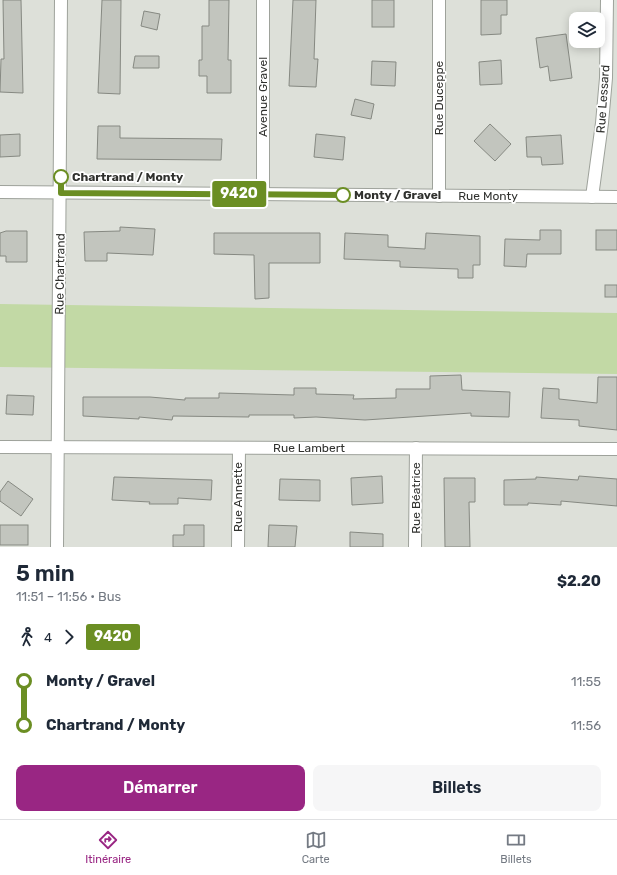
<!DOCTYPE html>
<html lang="fr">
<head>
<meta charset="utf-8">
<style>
  body { margin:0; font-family:Rubik,sans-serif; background:#f6f6f7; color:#1f2937; height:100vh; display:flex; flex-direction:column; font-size:15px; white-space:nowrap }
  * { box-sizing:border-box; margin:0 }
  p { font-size:13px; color:#747a83 }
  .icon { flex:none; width:22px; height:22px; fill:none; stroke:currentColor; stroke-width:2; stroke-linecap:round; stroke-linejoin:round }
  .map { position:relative; height:547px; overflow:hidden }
  .drawer { display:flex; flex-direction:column; background:#fff; flex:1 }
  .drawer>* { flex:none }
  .badge { padding:0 8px; border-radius:3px; font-size:14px; line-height:26px }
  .controls { position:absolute; left:569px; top:12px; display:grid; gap:8px }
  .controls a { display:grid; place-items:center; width:36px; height:36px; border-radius:8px; background:#fff; box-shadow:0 2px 10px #0003; font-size:20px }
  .map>.badge { position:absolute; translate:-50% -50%; box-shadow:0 0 0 2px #fff }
  .legs { display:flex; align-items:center; gap:6px; height:44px; padding:0 16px; font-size:13px }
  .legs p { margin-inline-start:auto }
  .head { display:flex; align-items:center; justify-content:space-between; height:68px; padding:0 16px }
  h1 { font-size:22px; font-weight:600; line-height:30px }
  .button { display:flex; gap:8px; margin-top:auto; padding:8px 16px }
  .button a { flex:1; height:46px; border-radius:8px; background:#992683; color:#fff; font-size:16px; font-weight:600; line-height:46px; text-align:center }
  .button a+a { background:#f6f6f7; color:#1f2937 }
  ul { padding:0 16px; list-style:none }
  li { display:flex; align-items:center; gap:14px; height:44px; font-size:15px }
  li i { display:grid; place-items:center; width:6px; height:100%; margin:0 5px; background:currentColor }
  li i::after { content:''; width:10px; height:10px; margin:-5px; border:3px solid; border-radius:50%; background:#fff }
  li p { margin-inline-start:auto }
  li:first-child i { background:linear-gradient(#0000 50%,currentColor 0) }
  li:last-child i { background:linear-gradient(currentColor 50%,#0000 0) }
  .tab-bar { display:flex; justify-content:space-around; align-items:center; height:56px; border-top:1px solid #e0e1e3; background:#fff; font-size:11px; color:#747a83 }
  .tab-bar a { display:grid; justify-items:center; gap:2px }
  .tab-bar .active { color:#992683 }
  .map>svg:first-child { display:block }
</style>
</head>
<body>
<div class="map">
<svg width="617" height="547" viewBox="0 0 617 547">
  <rect width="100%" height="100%" fill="#dde0d9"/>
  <path fill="#c2d9a5" d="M0 304 617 313V374L0 367Z"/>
  <g fill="#c2c5be" stroke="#868982">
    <path d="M3 0H21L23 93 0 92 1 59H4Z"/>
    <path d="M102 0H121L120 94 98 93Z"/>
    <path d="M209 0H229L228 60H231V93H207V76H199V60H202V26H209Z"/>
    <path d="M293 0H316L314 59H318L316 87 289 86Z"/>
    <rect x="372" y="0" width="22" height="27"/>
    <path d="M481 0H507V15H501V34L481 35Z"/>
    <path d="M144 11 160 14 157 30 141 26Z"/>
    <path d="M566 34 572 78 550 81 548 66 540 68 536 38Z"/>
    <path d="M135 56H159V68H133Z"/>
    <path d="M501 60 502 84 480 85 479 62Z"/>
    <path d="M372 61 396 62 395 86 371 85Z"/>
    <path d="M355 99 374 104 371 119 351 115Z"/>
    <path d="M490 124 511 144 495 161 474 141Z"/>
    <path d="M98 126H120V138L222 139 221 160 97 159Z"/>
    <path d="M20 134V156L0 157V135Z"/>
    <path d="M316 134 345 137 343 160 314 157Z"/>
    <path d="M561 135 563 164 542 165 541 157H527L526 137Z"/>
    <path d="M120 227 155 229 153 255 107 253V261H85L84 232 120 231Z"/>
    <path d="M540 230H561V254H527L526 267 504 266 505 239 540 240Z"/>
    <rect x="596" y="230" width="21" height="20"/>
    <path d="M6 231H27V262H6V256H0V233Z"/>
    <path d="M214 233H320V263H269V298L255 299 254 255 214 254Z"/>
    <path d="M345 233 388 235V247L425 249 426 233 480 236V265H473V278H458V269L400 267V261L344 259Z"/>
    <rect x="605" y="285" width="12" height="12"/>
    <path d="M461 375 462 390 510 392 509 417 471 416V413L365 420 316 417 294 418V415H249V417L173 416 172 420 139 417V419L83 416V397H150L185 400V398H219V393L294 395V388H316V394L354 395 353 399 396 398V389H430V376Z"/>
    <path d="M598 377H617V430L579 426V420L541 418 543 388 559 389V399L597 403Z"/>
    <path d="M7 395 34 396 33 415 6 414Z"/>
    <path d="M382 476 383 503 352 505 351 478Z"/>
    <path d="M579 476 617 479V506L561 501V505L528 503V505H504V480L536 479V477L578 480Z"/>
    <path d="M114 477 212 480 211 500 178 498V504H149L150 502 112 500Z"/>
    <path d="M444 478H475V502H469L470 547H445Z"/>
    <path d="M280 479 320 480V501L279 500Z"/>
    <path d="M8 481 33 499 21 516 0 501V492Z"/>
    <rect x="0" y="525" width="28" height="20"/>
    <path d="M184 525H204V547H173V535H184Z"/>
    <path d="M269 525 297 526 295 547H268Z"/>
    <path d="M350 532 383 534V547H350Z"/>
  </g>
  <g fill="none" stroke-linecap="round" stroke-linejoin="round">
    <g stroke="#9ea29b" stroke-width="14">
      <g id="minor">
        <path d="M0 192 617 197"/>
        <path d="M263 194V0"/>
        <path d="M439 196V0"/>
        <path d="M592 197 602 123 606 78 607 0"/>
        <path d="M0 447 617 449"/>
        <path d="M57 547 61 0"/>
        <path d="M238 547 239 448"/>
        <path d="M415 547 416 448"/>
      </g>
    </g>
    <use href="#minor" stroke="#fff" stroke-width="12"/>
  </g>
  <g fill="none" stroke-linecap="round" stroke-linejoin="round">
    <g stroke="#fff" stroke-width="9">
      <path id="line-1" d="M61 177V193L343 195"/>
    </g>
    <use href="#line-1" stroke="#6b8e23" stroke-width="6"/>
  </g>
  <g fill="#fff" stroke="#6b8e23" stroke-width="2">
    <circle cx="61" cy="177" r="7"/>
    <circle cx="343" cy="195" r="7"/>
  </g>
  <g text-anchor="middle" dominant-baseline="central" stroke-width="3.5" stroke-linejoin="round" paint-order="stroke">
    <g font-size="12" fill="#30312e" stroke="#fff">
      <text transform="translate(263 97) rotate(-90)">Avenue Gravel</text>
      <text transform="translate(439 98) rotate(-90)">Rue Duceppe</text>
      <text transform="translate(603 99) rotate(-86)">Rue Lessard</text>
      <text x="488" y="196">Rue Monty</text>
      <text transform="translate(60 274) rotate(-89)">Rue Chartrand</text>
      <text x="309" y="448">Rue Lambert</text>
      <text transform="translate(238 497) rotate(-90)">Rue Annette</text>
      <text transform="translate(416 498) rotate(-90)">Rue Béatrice</text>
    </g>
    <g font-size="12" font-weight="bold" fill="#30312e" stroke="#fff" text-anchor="start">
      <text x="72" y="177">Chartrand / Monty</text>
      <text x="354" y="195">Monty / Gravel</text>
    </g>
  </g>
</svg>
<div class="controls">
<a><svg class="icon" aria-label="layers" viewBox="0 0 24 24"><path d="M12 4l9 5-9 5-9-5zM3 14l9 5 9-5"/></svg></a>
</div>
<b class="badge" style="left:239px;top:194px;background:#6b8e23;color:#fff">942O</b>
</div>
<section class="drawer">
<div class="head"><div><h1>5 min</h1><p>11:51 – 11:56 · Bus</p></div><b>$2.20</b></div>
<div class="legs"><svg class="icon" aria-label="walk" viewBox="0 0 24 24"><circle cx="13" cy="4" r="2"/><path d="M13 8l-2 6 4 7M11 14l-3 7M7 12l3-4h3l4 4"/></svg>4<svg class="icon" aria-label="forward" viewBox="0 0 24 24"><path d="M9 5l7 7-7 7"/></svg><b class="badge" style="background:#6b8e23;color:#fff">942O</b></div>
<ul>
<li><i style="color:#6b8e23"></i><b>Monty / Gravel</b><p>11:55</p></li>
<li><i style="color:#6b8e23"></i><b>Chartrand / Monty</b><p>11:56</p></li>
</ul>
<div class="button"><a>Démarrer</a><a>Billets</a></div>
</section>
<nav class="tab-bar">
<a class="active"><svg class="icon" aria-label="directions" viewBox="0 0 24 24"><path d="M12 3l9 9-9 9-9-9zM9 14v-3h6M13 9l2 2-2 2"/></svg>Itinéraire</a>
<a><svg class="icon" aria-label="map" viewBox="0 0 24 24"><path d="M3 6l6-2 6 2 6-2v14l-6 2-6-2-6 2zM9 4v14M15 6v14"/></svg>Carte</a>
<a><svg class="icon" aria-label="tickets" viewBox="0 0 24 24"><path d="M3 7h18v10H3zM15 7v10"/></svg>Billets</a>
</nav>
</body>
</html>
